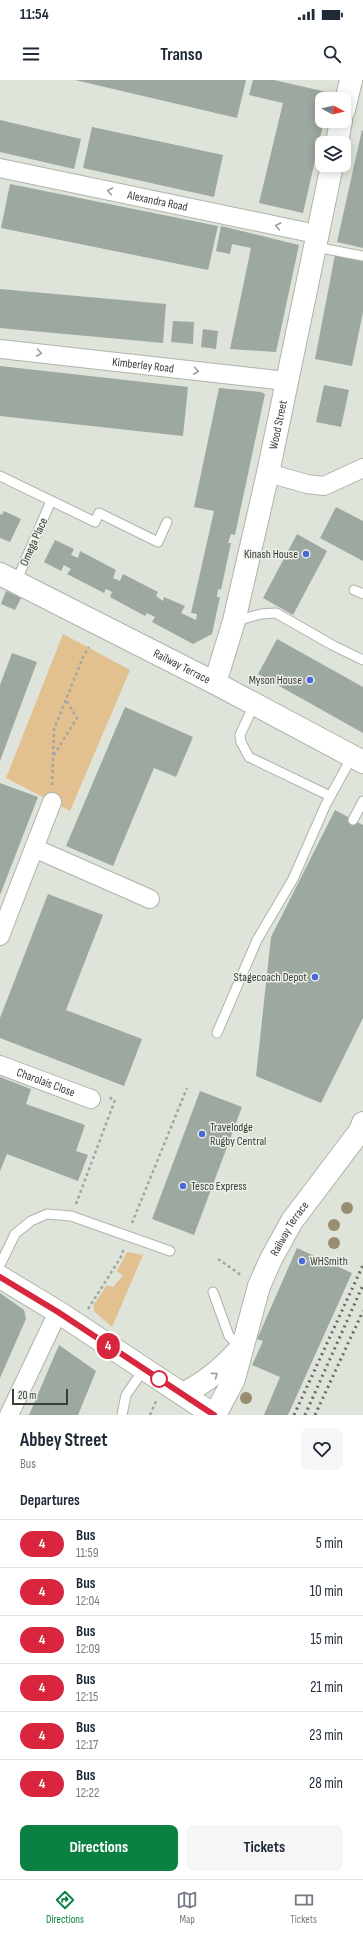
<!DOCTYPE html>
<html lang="en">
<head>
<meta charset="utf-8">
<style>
  body { margin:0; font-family:"Sofia Sans Condensed",sans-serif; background:#f6f6f7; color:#1f2937; height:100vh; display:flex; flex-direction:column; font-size:15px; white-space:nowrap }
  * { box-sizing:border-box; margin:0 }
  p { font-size:13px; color:#747a83 }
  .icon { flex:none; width:22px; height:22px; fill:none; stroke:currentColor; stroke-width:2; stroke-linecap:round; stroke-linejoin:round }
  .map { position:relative; height:1335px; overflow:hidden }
  .drawer { display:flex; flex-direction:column; background:#fff; flex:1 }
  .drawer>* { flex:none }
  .badge { padding:0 8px; border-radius:13px; font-size:14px; line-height:26px }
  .needle { width:26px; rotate:97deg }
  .buttons { position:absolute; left:315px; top:12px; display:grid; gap:8px }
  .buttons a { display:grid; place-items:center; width:36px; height:36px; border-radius:8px; background:#fff; box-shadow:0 2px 10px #0003; font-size:20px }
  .scale { position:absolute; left:12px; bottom:10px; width:56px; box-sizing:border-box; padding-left:4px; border:2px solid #3b3d39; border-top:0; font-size:11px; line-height:14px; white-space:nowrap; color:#3b3d39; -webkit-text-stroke:3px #ecf1e7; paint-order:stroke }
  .map>.badge { position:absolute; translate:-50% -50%; box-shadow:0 0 0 2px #fff }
  h2 { padding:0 20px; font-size:15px; line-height:36px }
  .round { display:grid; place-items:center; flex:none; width:42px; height:42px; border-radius:8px; background:#f6f6f7 }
  .summary { display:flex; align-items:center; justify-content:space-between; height:68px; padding:0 20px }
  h1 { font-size:19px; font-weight:700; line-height:30px }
  .primary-button { display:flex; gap:8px; margin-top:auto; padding:8px 20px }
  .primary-button a { flex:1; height:46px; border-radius:8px; background:#0b8043; color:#fff; font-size:16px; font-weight:700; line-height:46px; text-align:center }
  .primary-button a+a { background:#f6f6f7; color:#1f2937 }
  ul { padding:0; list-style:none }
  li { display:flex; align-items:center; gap:12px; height:48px; padding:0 20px; border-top:1px solid #e0e1e3 }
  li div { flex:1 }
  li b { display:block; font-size:15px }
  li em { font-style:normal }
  li .badge { min-width:44px; font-weight:700; text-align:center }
  .status { display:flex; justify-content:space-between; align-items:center; height:28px; padding:0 20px; background:#fff; direction:ltr }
  .status svg { height:11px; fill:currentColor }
  header { display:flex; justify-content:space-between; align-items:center; height:52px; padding:0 20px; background:#fff; font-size:18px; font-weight:700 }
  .dock { display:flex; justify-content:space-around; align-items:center; height:56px; border-top:1px solid #e0e1e3; background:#fff; font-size:11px; color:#747a83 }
  .dock a { display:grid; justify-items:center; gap:2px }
  .dock .selected { color:#0b8043 }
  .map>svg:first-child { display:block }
</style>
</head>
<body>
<div class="status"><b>11:54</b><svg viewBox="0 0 49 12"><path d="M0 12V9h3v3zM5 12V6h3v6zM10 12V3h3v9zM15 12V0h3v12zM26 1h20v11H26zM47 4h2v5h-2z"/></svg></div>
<header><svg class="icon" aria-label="menu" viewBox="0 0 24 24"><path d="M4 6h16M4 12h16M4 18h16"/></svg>Transo<svg class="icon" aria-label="search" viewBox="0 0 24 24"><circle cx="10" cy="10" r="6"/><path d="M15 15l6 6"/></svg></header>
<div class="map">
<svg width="363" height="1335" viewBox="0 0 363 1335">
  <rect width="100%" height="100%" fill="#dee4da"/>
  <g fill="#e2c08f">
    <path d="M63 554 130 590 70 731 6 698Z"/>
    <path d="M127 1172 143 1175 112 1247 94 1231V1224L107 1205 113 1207 123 1196 117 1191Z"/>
  </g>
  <g fill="#9da8a1">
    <path d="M75 0H246L237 38Z"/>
    <path d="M253 0H274L331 13 329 19H322V41H324L303 133 259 123 283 23 249 15Z"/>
    <path d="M0 40 81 59 74 89 0 72Z"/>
    <path d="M92 47 223 75 214 117 83 88Z"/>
    <path d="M362 50 363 51V168L337 162Z"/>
    <path d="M10 104 218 146 208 190 1 148Z"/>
    <path d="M221 146 299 165 276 272 230 269 251 168 232 164 230 174 216 171Z"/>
    <path d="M335 175 363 181V232L352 286 315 279Z"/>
    <path d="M0 209 166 224 163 263 0 248Z"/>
    <path d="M173 241 194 242 193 264 171 262Z"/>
    <path d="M203 249 218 251 216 269 201 267Z"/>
    <path d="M0 286 188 307 183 356 0 336Z"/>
    <path d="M324 305 349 310 341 347 316 342Z"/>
    <path d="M219 308 261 312 265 314 235 455 231 454 228 463H231L221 510 218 509 217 517H220L212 554 193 564 152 542 155 537 147 533 145 536 110 517 112 512 106 509 104 513 67 494 71 489 64 485 61 491 44 482 55 460 74 469 71 475 78 478 80 471 116 490 113 498 120 501 123 494 158 512 156 516 163 521 164 517 185 526 181 533 196 540 197 534 191 533 214 431 194 427Z"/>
    <path d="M336 427 363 441V481L320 458Z"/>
    <path d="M4 431 21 439 10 462 0 458V434L2 435Z"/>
    <path d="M297 454 327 471 293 535 263 518Z"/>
    <path d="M6 511 21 518 15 530 1 524Z"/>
    <path d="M277 559 363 607V653L258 594Z"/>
    <path d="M12 573 37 582 0 681V605Z"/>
    <path d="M125 627 193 657 176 697 154 688 113 786 66 766Z"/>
    <path d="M0 703 38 717 0 815Z"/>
    <path d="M335 730 363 745V938L321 1023 256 996 271 857Z"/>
    <path d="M48 814 103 835 66 930 142 959 124 1006 0 958V938Z"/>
    <path d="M0 997 31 1009 26 1024 85 1045 76 1071 88 1075 78 1101 7 1074 0 1091Z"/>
    <path d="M200 1011 242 1027 194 1155 152 1139Z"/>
    <path d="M297 1168 352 1193 288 1335H264L280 1297 252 1285 263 1261 257 1259Z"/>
    <path d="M0 1213 24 1230 26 1239 0 1298Z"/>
    <path d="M59 1265 96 1291 78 1335H29Z"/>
  </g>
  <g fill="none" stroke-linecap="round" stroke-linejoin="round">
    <g stroke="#aeb4aa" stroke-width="11">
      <g id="lane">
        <path d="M315 167 363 176"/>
        <path d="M0 396 95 442 99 433 158 462 167 442"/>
        <path d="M16 502 51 421"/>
        <path d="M354 510 363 514"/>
        <path d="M235 541 261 534 276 533 334 566 363 580"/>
        <path d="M254 625 240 655 241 662 249 677 330 716"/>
        <path d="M353 740 363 721"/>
        <path d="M217 953 257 860 293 799 326 724 352 677"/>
        <path d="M0 1185 15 1154 31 1141 47 1134 71 1136 170 1171"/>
        <path d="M213 1212 229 1256 241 1268"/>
        <path d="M122 1335 126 1315 144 1289"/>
      </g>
    </g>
    <g stroke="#aeb4aa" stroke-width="20">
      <g id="street">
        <path id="s1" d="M0 88 316 154"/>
        <path id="s2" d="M0 269 286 301"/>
        <path d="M268 393 307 404 324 406 363 388"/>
        <path d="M34 768 150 819"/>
        <path d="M0 856 52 722"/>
        <path id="s3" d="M0 985 91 1019"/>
        <path d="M9 1335 58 1232"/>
      </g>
    </g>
    <g stroke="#aeb4aa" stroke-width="24">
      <g id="secondary">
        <path d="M344 30 351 0"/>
        <path d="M337 63 341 41"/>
        <path id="s4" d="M0 494 215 603 363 682"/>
        <path id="s5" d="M215 603 234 541 268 393 332 85"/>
        <path d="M0 1197 58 1232 214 1335"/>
        <path d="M182 1314C206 1303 223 1288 240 1269"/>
        <path id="s6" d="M215 1335 234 1299 259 1206 271 1179 292 1141 360 1051 363 1043"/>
      </g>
    </g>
    <g stroke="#a3a79f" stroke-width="2.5" stroke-dasharray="3 3" stroke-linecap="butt">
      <path d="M54 675 77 638 66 620"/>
      <path d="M52 705 54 649 84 575 89 567"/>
      <path d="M76 1124 115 1020 108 1017"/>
      <path d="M132 1143 187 1008"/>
      <path d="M218 1179 241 1195"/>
      <path d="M88 1229 121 1177 124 1168"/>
      <path d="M272 1236 294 1249"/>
      <path d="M150 1335 156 1321"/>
    </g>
    <use href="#lane" stroke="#fff" stroke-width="9"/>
    <use href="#street" stroke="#fff" stroke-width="18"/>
    <use href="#secondary" stroke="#fff" stroke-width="22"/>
    <g stroke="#666963" stroke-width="3" stroke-dasharray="2 4" stroke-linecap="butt">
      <path d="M294 1335 363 1185"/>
      <path d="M305 1335 363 1205"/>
      <path d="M315 1335 363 1231"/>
    </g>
  </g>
  <g fill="#998d70">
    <circle cx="347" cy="1128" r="6"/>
    <circle cx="334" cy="1145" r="6"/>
    <circle cx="334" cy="1163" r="6"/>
    <circle cx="246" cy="1318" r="6"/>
  </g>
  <defs><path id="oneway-chevron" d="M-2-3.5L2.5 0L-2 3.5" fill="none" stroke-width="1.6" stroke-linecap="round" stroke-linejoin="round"/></defs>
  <g stroke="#9d9e9c">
    <use href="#oneway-chevron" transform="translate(110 111) rotate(-168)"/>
    <use href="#oneway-chevron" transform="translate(278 146) rotate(-168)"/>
    <use href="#oneway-chevron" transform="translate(39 273) rotate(7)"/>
    <use href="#oneway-chevron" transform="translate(196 291) rotate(7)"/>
    <use href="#oneway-chevron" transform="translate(215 1295) rotate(-36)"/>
  </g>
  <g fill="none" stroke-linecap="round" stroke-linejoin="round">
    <g stroke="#fff" stroke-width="9">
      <path id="line" d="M0 1197 58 1232 214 1335"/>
    </g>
    <use href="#line" stroke="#d7263d" stroke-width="6"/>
  </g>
  <g fill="#4868db" stroke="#ecf1e7" stroke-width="1.5">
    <circle cx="306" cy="474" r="4"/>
    <circle cx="310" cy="600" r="4"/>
    <circle cx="315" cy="897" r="4"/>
    <circle cx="202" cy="1054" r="4"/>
    <circle cx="183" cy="1106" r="4"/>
    <circle cx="302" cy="1181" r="4"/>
  </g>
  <circle fill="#fff" stroke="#d7263d" stroke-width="2" cx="159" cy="1299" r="8"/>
  <g text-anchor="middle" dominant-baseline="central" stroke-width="3" stroke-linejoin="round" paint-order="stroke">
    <g font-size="12" fill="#3b3d39" stroke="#ecf1e7">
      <text stroke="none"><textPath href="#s1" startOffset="161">Alexandra Road</textPath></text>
      <text stroke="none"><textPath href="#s2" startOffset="144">Kimberley Road</textPath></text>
      <text stroke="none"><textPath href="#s5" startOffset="266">Wood Street</textPath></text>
      <text transform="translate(34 462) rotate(-66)">Omega Place</text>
      <text stroke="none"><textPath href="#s4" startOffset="204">Railway Terrace</textPath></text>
      <text stroke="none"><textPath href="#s3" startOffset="49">Charolais Close</textPath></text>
      <text stroke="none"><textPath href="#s6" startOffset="202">Railway Terrace</textPath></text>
    </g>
    <g font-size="12" fill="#3b3d39" stroke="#ecf1e7" text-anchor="end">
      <text x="298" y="474">Kinash House</text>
      <text x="302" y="600">Myson House</text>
      <text x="307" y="897">Stagecoach Depot</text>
      <text x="210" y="1047" text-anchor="start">Travelodge<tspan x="210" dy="14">Rugby Central</tspan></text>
      <text x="191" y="1106" text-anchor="start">Tesco Express</text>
      <text x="310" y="1181" text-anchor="start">WHSmith</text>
    </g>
  </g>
</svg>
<div class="buttons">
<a><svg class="needle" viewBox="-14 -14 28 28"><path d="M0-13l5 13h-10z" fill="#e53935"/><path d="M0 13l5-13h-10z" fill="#747a83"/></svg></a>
<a><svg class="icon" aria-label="layers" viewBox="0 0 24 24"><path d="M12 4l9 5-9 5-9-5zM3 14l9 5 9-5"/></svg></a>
</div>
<div class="scale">20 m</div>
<b class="badge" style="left:108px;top:1266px;background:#d7263d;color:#fff">4</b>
</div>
<section class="drawer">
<div class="summary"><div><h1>Abbey Street</h1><p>Bus</p></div><a class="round"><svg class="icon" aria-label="heart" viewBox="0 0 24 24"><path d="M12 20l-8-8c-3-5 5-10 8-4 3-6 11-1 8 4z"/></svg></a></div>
<h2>Departures</h2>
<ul>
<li><span class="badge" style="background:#d7263d;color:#fff">4</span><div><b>Bus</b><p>11:59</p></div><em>5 min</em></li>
<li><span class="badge" style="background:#d7263d;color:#fff">4</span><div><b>Bus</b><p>12:04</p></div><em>10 min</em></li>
<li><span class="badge" style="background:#d7263d;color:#fff">4</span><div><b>Bus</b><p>12:09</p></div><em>15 min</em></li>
<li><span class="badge" style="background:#d7263d;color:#fff">4</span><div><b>Bus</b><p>12:15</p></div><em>21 min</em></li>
<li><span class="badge" style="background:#d7263d;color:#fff">4</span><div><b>Bus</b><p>12:17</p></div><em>23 min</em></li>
<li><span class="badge" style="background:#d7263d;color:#fff">4</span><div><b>Bus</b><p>12:22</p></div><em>28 min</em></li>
</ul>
<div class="primary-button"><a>Directions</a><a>Tickets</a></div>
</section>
<nav class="dock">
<a class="selected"><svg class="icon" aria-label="directions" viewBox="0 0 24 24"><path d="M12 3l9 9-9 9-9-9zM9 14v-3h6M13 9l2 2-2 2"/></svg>Directions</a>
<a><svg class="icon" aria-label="map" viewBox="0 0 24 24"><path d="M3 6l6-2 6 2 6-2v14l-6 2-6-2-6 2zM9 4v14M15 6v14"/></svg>Map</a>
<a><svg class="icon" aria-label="tickets" viewBox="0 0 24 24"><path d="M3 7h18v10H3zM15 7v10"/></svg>Tickets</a>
</nav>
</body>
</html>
